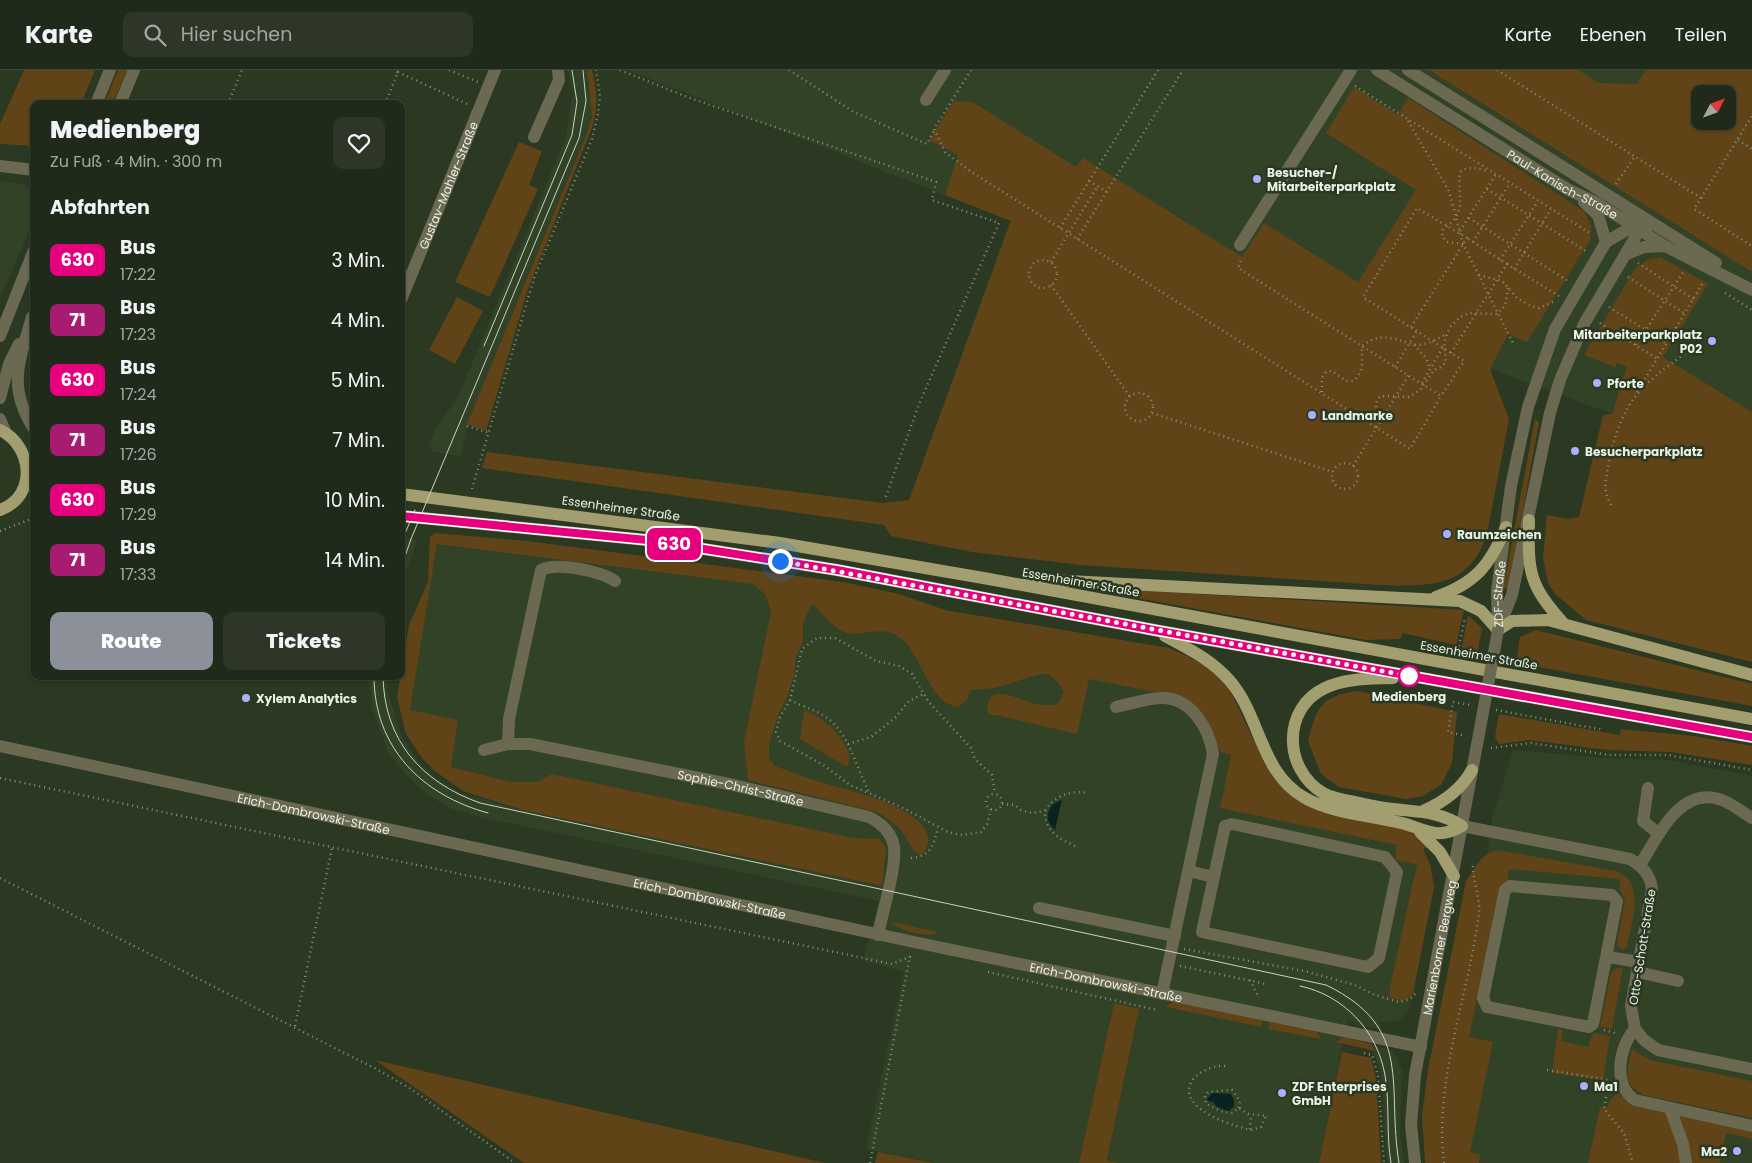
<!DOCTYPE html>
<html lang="de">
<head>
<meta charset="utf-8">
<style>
  body { margin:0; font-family:Poppins,sans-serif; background:#2d3627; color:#f1f3f6; height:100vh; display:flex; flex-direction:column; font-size:19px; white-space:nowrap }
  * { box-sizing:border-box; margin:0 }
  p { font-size:16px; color:#a2a7a2 }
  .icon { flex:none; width:28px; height:28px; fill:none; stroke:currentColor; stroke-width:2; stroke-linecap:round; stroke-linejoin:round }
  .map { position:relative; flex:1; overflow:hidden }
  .panel { position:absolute; left:30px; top:30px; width:375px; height:580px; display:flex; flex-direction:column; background:#202a1a; border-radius:10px; box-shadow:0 1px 4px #0004,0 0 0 1px #3d4639 }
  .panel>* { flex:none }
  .badge { padding:0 10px; border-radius:8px; font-size:18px; line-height:32px }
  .needle { width:32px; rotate:49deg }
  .fabs { position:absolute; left:1691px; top:15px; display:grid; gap:10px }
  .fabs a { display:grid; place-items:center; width:45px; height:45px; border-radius:10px; background:#202a1a; box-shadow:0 1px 4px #0004,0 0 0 1px #3d4639; font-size:25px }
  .you { position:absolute; width:25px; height:25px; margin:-12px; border:4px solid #fff; border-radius:50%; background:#1a73e8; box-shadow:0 0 0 8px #1a73e833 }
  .map>.badge { position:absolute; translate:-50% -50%; box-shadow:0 0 0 2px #fff }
  h2 { padding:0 20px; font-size:19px; line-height:45px }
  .round { display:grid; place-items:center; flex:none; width:52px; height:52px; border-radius:10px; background:#2d3627 }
  .overview { display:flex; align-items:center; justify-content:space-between; height:85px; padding:0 20px }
  h1 { font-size:24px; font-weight:800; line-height:38px }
  .primary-button { display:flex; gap:10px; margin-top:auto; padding:10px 20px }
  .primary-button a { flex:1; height:58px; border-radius:10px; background:#8c9099; color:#fff; font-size:20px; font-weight:800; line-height:58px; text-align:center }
  .primary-button a+a { background:#2d3627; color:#f1f3f6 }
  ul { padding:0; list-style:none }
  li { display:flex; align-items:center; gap:15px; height:60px; padding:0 20px }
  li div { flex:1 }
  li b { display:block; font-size:19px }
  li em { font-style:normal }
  li .badge { min-width:55px; font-weight:700; text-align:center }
  header { display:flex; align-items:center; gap:30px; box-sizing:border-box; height:70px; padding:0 25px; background:#202a1a; border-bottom:1px solid #3d4639 }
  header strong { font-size:24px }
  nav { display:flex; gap:28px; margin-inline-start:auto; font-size:18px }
  .search { width:350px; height:45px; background:#2d3627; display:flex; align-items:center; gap:12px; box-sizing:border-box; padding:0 18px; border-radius:10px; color:#a2a7a2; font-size:19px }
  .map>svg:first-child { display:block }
</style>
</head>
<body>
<header>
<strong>Karte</strong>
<div class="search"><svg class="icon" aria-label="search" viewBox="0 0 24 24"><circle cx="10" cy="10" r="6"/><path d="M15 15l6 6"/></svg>Hier suchen</div>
<nav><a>Karte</a><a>Ebenen</a><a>Teilen</a></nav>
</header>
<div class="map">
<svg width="1752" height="1093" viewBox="0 0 1752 1093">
  <rect width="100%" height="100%" fill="#2b3822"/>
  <g fill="#324226" fill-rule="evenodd">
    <path d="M568 0H587L592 47 587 63 468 353 461 386 432 382 429 376 435 360 458 327 566 67 573 22Z"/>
    <path d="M628 0H1752V566L1579 447 1612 344 1491 299 1385 470 909 430 1010 151ZM1700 24H1728V51H1700Z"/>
    <path d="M0 111 24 114 34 125V150L0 228Z"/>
    <path d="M401 467 417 470 401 519Z"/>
    <path d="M527 471 843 512 899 524 945 540 1169 578 1237 633 1259 683 1276 710 1428 777 1423 779 1430 794 1434 817 1409 940 1399 951 1378 952 1383 959 1359 956 1348 948 1319 1093H1119L1107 1090 1139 939 1114 933 1079 1093H934L866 1079 904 902 863 891 879 831 484 748 449 738 428 725 403 702 388 682 372 638 369 606H387V619L402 667 418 691 433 706 462 724 523 740 882 816 880 769 854 768 552 704 537 712H512L451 697 410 640 437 473 531 484Z"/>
    <path d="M1513 680 1605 688 1669 690 1752 706V1093H1456L1485 800 1492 749Z"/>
    <path d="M1371 974 1393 981 1402 1000 1400 1063 1404 1093H1387L1381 1005Z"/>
  </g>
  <g fill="#614318" fill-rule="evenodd">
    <path d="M24 0H95L81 34H34V76L0 74V54Z"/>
    <path d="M118 0H127L113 34H104Z"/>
    <path d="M587 0H592C597 18 598 37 593 55L528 219 486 361 467 354 587 63 592 47Z"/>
    <path d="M1429 0H1578L1599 13 1637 14 1646 0H1752V202ZM1700 24H1728V51H1700Z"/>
    <path d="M1354 17 1398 45 1408 28 1584 141 1591 155 1590 170 1527 272 1508 264 1490 299 1509 349 1487 464C1469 519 1430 516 1380 515L1081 495 972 482 891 466 884 455 482 398 487 382 883 433 909 430 1011 151 945 125 958 85 929 70 954 31 973 32 1076 97 1083 88 1242 187 1264 153 1358 212 1416 120 1326 63Z"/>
    <path d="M519 72 542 81 529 115 538 119 490 227 455 212Z"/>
    <path d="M1660 187 1708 214 1663 287 1752 342V592L1586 550 1555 524 1548 513 1543 488 1547 445 1568 449 1579 447 1603 345 1612 344 1627 297 1617 293 1615 297 1584 285 1634 200 1647 190Z"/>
    <path d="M457 227 483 241 455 294 429 280Z"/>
    <path d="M34 289V334C29 319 28 303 34 289Z"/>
    <path d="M1535 348 1539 353 1509 517 1503 520Z"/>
    <path d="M435 463 527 471 843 512 899 524 945 540 1169 578C1194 588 1213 599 1230 621L1265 694 1283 717 1403 758 1414 764 1428 777 1423 779 1430 794 1434 817 1413 924 1403 931 1390 927V917L1417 794 1395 790 1397 775 1220 738 1231 685 1220 682 1216 673 1180 627 1089 609 1077 664 996 645H990L987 641C986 610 1020 630 1035 634 1041 635 1048 635 1055 635L1059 632 1064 622C1059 614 1054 605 1044 604 1036 603 1009 615 998 617 989 619 980 619 971 620L967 629 959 637C925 633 923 578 894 564 880 557 861 566 847 563 835 560 823 544 814 535H811L803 554V571L796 587 794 604 788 625 778 645 769 674V688L775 696C791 702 807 708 823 713 849 721 924 736 928 768 929 775 926 780 921 785 911 781 909 771 903 763 896 754 887 748 877 742L748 710 744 672 771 542 766 525 753 514 437 474 410 640 458 650 451 697 512 712H537L552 704 854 768 880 769 886 779 882 816 523 740 463 721 435 701 422 688 406 664 397 627 409 555 428 512 430 467Z"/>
    <path d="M1098 518 1464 540 1456 575 1403 563 1400 569 1366 570 1099 521Z"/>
    <path d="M1468 545 1482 558 1477 587 1461 582Z"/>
    <path d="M1536 560 1752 614V636L1516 593 1520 567Z"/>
    <path d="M1358 621 1457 642 1452 693 1441 715 1423 726 1406 729 1339 717 1321 704 1308 671C1317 637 1320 626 1358 621Z"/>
    <path d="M804 640C825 649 843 664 850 687L847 697 800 669Z"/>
    <path d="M1499 644 1620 665 1621 659 1694 666 1752 676V695L1671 682 1607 680 1529 670 1499 674 1495 667Z"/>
    <path d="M1497 780 1616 801C1647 813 1631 852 1627 877L1622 880 1617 874 1625 830 1620 820V809L1509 799 1508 809 1500 817 1469 967 1493 972 1470 1082 1480 1085 1479 1093H1425L1422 1046 1428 1000 1466 811C1476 798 1480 784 1497 780Z"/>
    <path d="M891 852 938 862C926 869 901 861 891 852Z"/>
    <path d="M1623 897 1612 959 1600 957 1611 903 1615 899Z"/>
    <path d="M1174 931 1263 950 1262 957 1166 937Z"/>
    <path d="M1114 933 1139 939 1107 1090 1119 1093H1079Z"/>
    <path d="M1270 951 1316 961 1321 969 1268 959Z"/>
    <path d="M1558 959 1563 960 1561 971 1588 977 1592 965 1595 963 1610 966 1603 1010 1552 1003Z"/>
    <path d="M1344 967 1371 974 1375 981 1336 972Z"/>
    <path d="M1632 979 1649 990 1752 1011V1048L1644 1025C1621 1013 1627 1002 1632 979Z"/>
    <path d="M1342 982 1371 988 1376 1009 1381 1093H1319Z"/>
    <path d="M375 990 825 1093H524Z"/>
    <path d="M1618 1023 1630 1035 1752 1061V1069L1726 1063 1720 1093H1588L1600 1037 1608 1038 1610 1030Z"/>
    <path d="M878 1082 934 1093H875Z"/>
  </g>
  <g fill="#0a2322">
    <path d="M1062 730 1055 760C1046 752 1045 744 1053 734Z"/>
    <path d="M1212 1023 1231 1024 1234 1030V1037L1228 1041 1217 1037 1213 1032 1208 1031 1207 1029Z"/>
  </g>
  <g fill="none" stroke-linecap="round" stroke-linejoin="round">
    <g stroke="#85907e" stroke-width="2.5" stroke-dasharray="1 4" stroke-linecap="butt">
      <path d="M449 0 478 12"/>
      <path d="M620 0 690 28 936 112 932 130 999 153 919 334 885 429"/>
      <path d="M789 0 854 42 927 74 934 60"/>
      <path d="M971 0 934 59 945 82 970 101 1410 379 1441 326 1238 198 1242 187"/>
      <path d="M1497 0 1701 128 1694 139 1752 176"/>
      <path d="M398 2 467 34"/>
      <path d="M1355 16 1590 163"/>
      <path d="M228 34 242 0"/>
      <path d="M385 34 398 2 393 0"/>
      <path d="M1408 51 1449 121 1463 174 1513 273"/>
      <path d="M1738 70 1752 79"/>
      <path d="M1089 111 1107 122"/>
      <path d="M1616 114 1635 86"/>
      <path d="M1487 119 1586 181"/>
      <path d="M1701 128 1752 46"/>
      <path d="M1469 148 1568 211"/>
      <path d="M1060 158 1158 0"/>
      <path d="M1460 161 1496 104"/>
      <path d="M1077 169 1183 0"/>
      <path d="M1473 172 1510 113"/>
      <path d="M1463 174 1447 172 1442 166 1443 159C1469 142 1457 127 1460 102 1469 95 1478 99 1488 101"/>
      <path d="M1500 190 1538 131"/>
      <circle cx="1043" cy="204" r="14"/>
      <path d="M1051 192 1097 117"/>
      <path d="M1638 193 1693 229"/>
      <path d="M1507 194 1559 226"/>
      <path d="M1514 199 1551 139"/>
      <path d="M1479 205 1502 211 1517 228 1531 236 1539 238 1555 231"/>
      <path d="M1628 207 1684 243"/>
      <path d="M1051 215 1130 327"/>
      <path d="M1725 223 1752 240"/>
      <path d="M1609 237 1666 273"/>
      <path d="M1600 253 1656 288"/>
      <path d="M1411 257 1467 168 1417 138 1363 227 1464 291 1441 326"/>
      <path d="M1414 275 1426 288 1430 299"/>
      <path d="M1636 275 1684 201"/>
      <path d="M1451 283 1507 194 1467 168"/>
      <path d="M1395 297 1417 261"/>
      <path d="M1422 313 1443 277"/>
      <path d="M1322 322V308L1326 302 1332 301 1346 311H1353C1366 300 1361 290 1362 276 1381 261 1393 269 1412 274 1423 277 1436 270 1446 264"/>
      <path d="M1637 322 1704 211"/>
      <circle cx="1139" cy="337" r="14"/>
      <path d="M1152 343 1333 402"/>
      <path d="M467 356 489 363"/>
      <path d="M1376 357V333L1380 326 1409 327 1420 320 1434 300 1440 298 1446 292 1444 273 1447 264 1451 256 1460 247 1470 243 1497 244 1505 236 1508 218"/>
      <circle cx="1345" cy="406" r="13"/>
      <path d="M1353 396 1409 305"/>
      <path d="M472 419 534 208 592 69 598 44 600 26 596 0"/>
      <path d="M1611 435C1602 419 1606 409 1609 391 1623 330 1638 318 1687 282"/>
      <path d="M0 461 34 448"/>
      <path d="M1459 576 1465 548"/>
      <path d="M790 630C803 637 820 641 831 651 851 669 857 700 869 722"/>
      <path d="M1496 640 1604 660"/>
      <path d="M1462 665 1448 662 1453 632 1471 635"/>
      <path d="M848 674 871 667 896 647 909 631 923 624"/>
      <path d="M1491 678 1531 673 1609 685H1668L1752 700"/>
      <path d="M0 708 892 894 912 886"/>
      <circle cx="994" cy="732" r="8"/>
      <path d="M1002 734 1015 735 1021 740 1032 743 1045 741"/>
      <path d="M991 739 987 754 981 762 962 765 948 762 901 737 850 715 825 696 780 671 776 662 779 649 790 630 802 579 817 568H835L876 591 899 596 912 604 928 631 971 678 975 689 992 705 995 724"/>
      <path d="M1075 776C1059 769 1044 760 1045 741 1054 726 1070 720 1087 723"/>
      <path d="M911 788C930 787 934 775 938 758"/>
      <path d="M0 808 378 1000 411 1019 515 1093"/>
      <path d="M1184 879 1304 901 1355 915 1375 925 1399 932 1410 929 1417 922"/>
      <path d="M1180 896 1266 914"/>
      <path d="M988 902 1157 940"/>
      <path d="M1250 910 1259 928"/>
      <path d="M295 956 332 778"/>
      <path d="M1604 960 1615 963"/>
      <path d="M1364 983 1372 985 1378 1005 1384 1093"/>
      <path d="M1225 996C1203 995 1175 1015 1197 1036 1211 1049 1233 1055 1250 1060L1251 1045"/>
      <path d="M1547 1000 1609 1010 1604 1039 1624 1063 1633 1093"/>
      <path d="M1239 1038 1240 1031 1232 1020 1208 1022 1205 1026 1206 1034 1223 1042 1232 1043 1239 1038 1248 1044 1268 1046"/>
      <path d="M1251 1060 1261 1057 1266 1046"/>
      <path d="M870 1093 910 886"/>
      <path d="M1444 1093C1434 1007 1469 926 1479 842 1480 825 1472 810 1473 793"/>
    </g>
    <g stroke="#6c6953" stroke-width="12">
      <path id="s1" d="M1377 0 1569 120 1597 133 1665 176 1752 220"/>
      <path d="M1408 0 1716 193"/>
      <path d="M926 30 945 0"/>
      <path d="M96 34 110 0"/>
      <path d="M120 34 134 0"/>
      <path d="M534 67 559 10 558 0"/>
      <path d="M0 96 34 100"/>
      <path d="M1584 132 1598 145 1606 172"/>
      <path d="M1240 175 1351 0"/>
      <path d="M1627 184 1644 177 1665 176"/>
      <path id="s2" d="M401 230 495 0"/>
      <path d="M32 247C19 292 7 317 34 359"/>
      <path d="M0 266 34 180"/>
      <path d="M0 328 9 294 19 274"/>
      <path d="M0 349 6 363"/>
      <path id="s3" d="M1498 560 1497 521 1511 416 1528 337 1555 259 1606 172 1630 158 1653 154"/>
      <path d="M1498 560 1512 525 1550 343 1560 310 1584 254 1635 168 1634 151 1627 138"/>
      <path d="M1116 637C1130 634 1148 628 1162 628 1192 628 1209 659 1213 684L1162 924"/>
      <path d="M508 674 509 649 541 500C558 492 600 501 615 511"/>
      <path id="s4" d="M0 676 914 872 1421 977"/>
      <path id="s5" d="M484 680 508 674H530L729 714 869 747C879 752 889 760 893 772 899 791 882 843 878 865"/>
      <path d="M1648 718 1643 751 1659 764"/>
      <path d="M1232 754 1385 787 1397 802 1379 888 1368 897 1202 862 1225 756Z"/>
      <path d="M1462 756 1630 789C1642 796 1650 804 1652 819L1631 936 1635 959 1644 970 1658 980 1752 999"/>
      <path d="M1640 795C1657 768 1679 717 1719 729 1730 732 1742 742 1752 748"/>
      <path d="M1189 801 1213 807"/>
      <path d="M1510 816 1612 825 1617 831 1593 954 1589 957 1487 937 1483 928 1505 820Z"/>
      <path d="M1039 838 1175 866"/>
      <path d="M1608 887 1640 892"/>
      <path d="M1638 902 1678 911"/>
      <path d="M1635 959C1619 976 1612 1015 1635 1030L1752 1056"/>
      <path d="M1670 1038 1683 1074 1686 1093"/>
      <path id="s6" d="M1415 1093 1411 1055 1415 1005 1479 664"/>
    </g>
    <g stroke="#a39e6f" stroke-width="12">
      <path d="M0 360C33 376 38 426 0 440"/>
      <path d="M401 424 780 473 989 509 1752 649"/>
      <path d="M401 446 647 470 837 500 1154 560 1752 667"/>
      <path d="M1529 450C1528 502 1528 514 1564 554"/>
      <path d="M1029 509 1460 531 1481 541 1498 560 1512 551 1548 550 1752 605"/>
      <path d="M1436 527C1476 513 1490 495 1506 457"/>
      <path d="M1165 566C1189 579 1212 590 1230 611 1261 647 1260 703 1305 728 1332 743 1367 745 1397 752 1423 757 1435 772 1462 756 1439 741 1418 742 1393 739 1380 738 1368 735 1355 732 1344 730 1332 728 1323 723 1283 699 1282 638 1325 618 1346 608 1370 609 1393 608"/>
      <path d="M1423 741C1444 732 1461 720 1472 700"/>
      <path d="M1420 762 1440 782 1454 806"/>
    </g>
    <g stroke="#c9d3c4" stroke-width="1">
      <path d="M484 276 572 65 577 32 572 0"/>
      <path d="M401 473 415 440"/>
      <path d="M401 498 411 469 579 68 586 31 583 0"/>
      <path d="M374 606C374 678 422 725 488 743"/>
      <path d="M383 606C384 670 421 712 480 733L1326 915C1415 958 1386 1016 1399 1093"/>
      <path d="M1300 916C1343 925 1377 960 1385 1005 1390 1034 1386 1064 1391 1093"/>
    </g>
    <path stroke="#6c6953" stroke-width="12" d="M1479 664 1498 560"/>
  </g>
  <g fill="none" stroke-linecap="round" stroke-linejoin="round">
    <g stroke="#fff" stroke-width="11">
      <path id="line" d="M401 446 647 470 837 500 1154 560 1752 667"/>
    </g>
    <use href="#line" stroke="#e6007e" stroke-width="8"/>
    <path stroke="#e9f2e4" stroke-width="5" stroke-dasharray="0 9" d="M780 491 1415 607 1409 606"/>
  </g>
  <g fill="#acaffb" stroke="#2b3822" stroke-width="2">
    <circle cx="1257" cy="109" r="5"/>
    <circle cx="1712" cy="271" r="5"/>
    <circle cx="1597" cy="313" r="5"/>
    <circle cx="1312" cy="345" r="5"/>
    <circle cx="1575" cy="381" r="5"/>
    <circle cx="1447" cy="464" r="5"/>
    <circle cx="246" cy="628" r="5"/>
    <circle cx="1584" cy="1016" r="5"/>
    <circle cx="1282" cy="1023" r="5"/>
    <circle cx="1737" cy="1081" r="5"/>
  </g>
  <circle fill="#fff" stroke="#e6007e" stroke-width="2.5" cx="1409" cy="606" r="10"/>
  <g text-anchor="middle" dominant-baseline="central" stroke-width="5" stroke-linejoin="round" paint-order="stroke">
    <g font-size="12" font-weight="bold" fill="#e9f2e4" stroke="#2b3822" text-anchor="start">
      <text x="1267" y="102">Besucher-/<tspan x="1267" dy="14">Mitarbeiterparkplatz</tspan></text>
      <text x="1702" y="264" text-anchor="end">Mitarbeiterparkplatz<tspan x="1702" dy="14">P02</tspan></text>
      <text x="1607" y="313">Pforte</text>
      <text x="1322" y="345">Landmarke</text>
      <text x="1585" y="381">Besucherparkplatz</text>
      <text x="1457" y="464">Raumzeichen</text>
      <text x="256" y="628">Xylem Analytics</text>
      <text x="1292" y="1016">ZDF Enterprises<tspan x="1292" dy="14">GmbH</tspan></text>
      <text x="1594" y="1016">Ma1</text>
      <text x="1727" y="1081" text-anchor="end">Ma2</text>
    </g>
    <g font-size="12" fill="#e9f2e4" stroke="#2b3822">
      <text stroke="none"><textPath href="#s1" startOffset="218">Paul-Kanisch-Straße</textPath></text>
      <text stroke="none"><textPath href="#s2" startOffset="124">Gustav-Mahler-Straße</textPath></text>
      <text transform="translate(621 438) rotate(8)">Essenheimer Straße</text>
      <text transform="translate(1081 512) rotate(10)">Essenheimer Straße</text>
      <text stroke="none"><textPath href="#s3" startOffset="36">ZDF-Straße</textPath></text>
      <text transform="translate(1479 585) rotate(10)">Essenheimer Straße</text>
      <text stroke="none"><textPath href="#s5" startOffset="262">Sophie-Christ-Straße</textPath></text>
      <text stroke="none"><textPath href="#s4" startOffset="321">Erich-Dombrowski-Straße</textPath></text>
      <text stroke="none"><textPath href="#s4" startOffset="726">Erich-Dombrowski-Straße</textPath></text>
      <text transform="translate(1642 877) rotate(-81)">Otto-Schott-Straße</text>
      <text stroke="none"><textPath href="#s6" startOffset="218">Marienborner Bergweg</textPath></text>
      <text stroke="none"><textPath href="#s4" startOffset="1131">Erich-Dombrowski-Straße</textPath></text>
    </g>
    <g font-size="12" font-weight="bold" fill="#e9f2e4" stroke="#2b3822">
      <text x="1409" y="626">Medienberg</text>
    </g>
  </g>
</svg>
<div class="fabs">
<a><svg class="needle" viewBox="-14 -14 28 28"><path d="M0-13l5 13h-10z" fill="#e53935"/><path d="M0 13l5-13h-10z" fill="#a2a7a2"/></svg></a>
</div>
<div class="you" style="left:780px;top:491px"></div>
<b class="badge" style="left:674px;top:474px;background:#e6007e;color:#fff">630</b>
<section class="panel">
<div class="overview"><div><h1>Medienberg</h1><p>Zu Fuß · 4 Min. · 300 m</p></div><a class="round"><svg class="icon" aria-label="heart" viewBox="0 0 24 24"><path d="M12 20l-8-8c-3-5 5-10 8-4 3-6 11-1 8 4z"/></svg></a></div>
<h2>Abfahrten</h2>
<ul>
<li><span class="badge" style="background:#e6007e;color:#fff">630</span><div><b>Bus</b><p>17:22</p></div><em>3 Min.</em></li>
<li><span class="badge" style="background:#a71b71;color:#fff">71</span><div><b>Bus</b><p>17:23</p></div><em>4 Min.</em></li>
<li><span class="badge" style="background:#e6007e;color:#fff">630</span><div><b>Bus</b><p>17:24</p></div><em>5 Min.</em></li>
<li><span class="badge" style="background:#a71b71;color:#fff">71</span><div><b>Bus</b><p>17:26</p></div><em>7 Min.</em></li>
<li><span class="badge" style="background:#e6007e;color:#fff">630</span><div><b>Bus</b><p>17:29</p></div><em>10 Min.</em></li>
<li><span class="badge" style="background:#a71b71;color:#fff">71</span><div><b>Bus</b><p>17:33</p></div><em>14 Min.</em></li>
</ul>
<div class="primary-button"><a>Route</a><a>Tickets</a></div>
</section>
</div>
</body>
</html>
